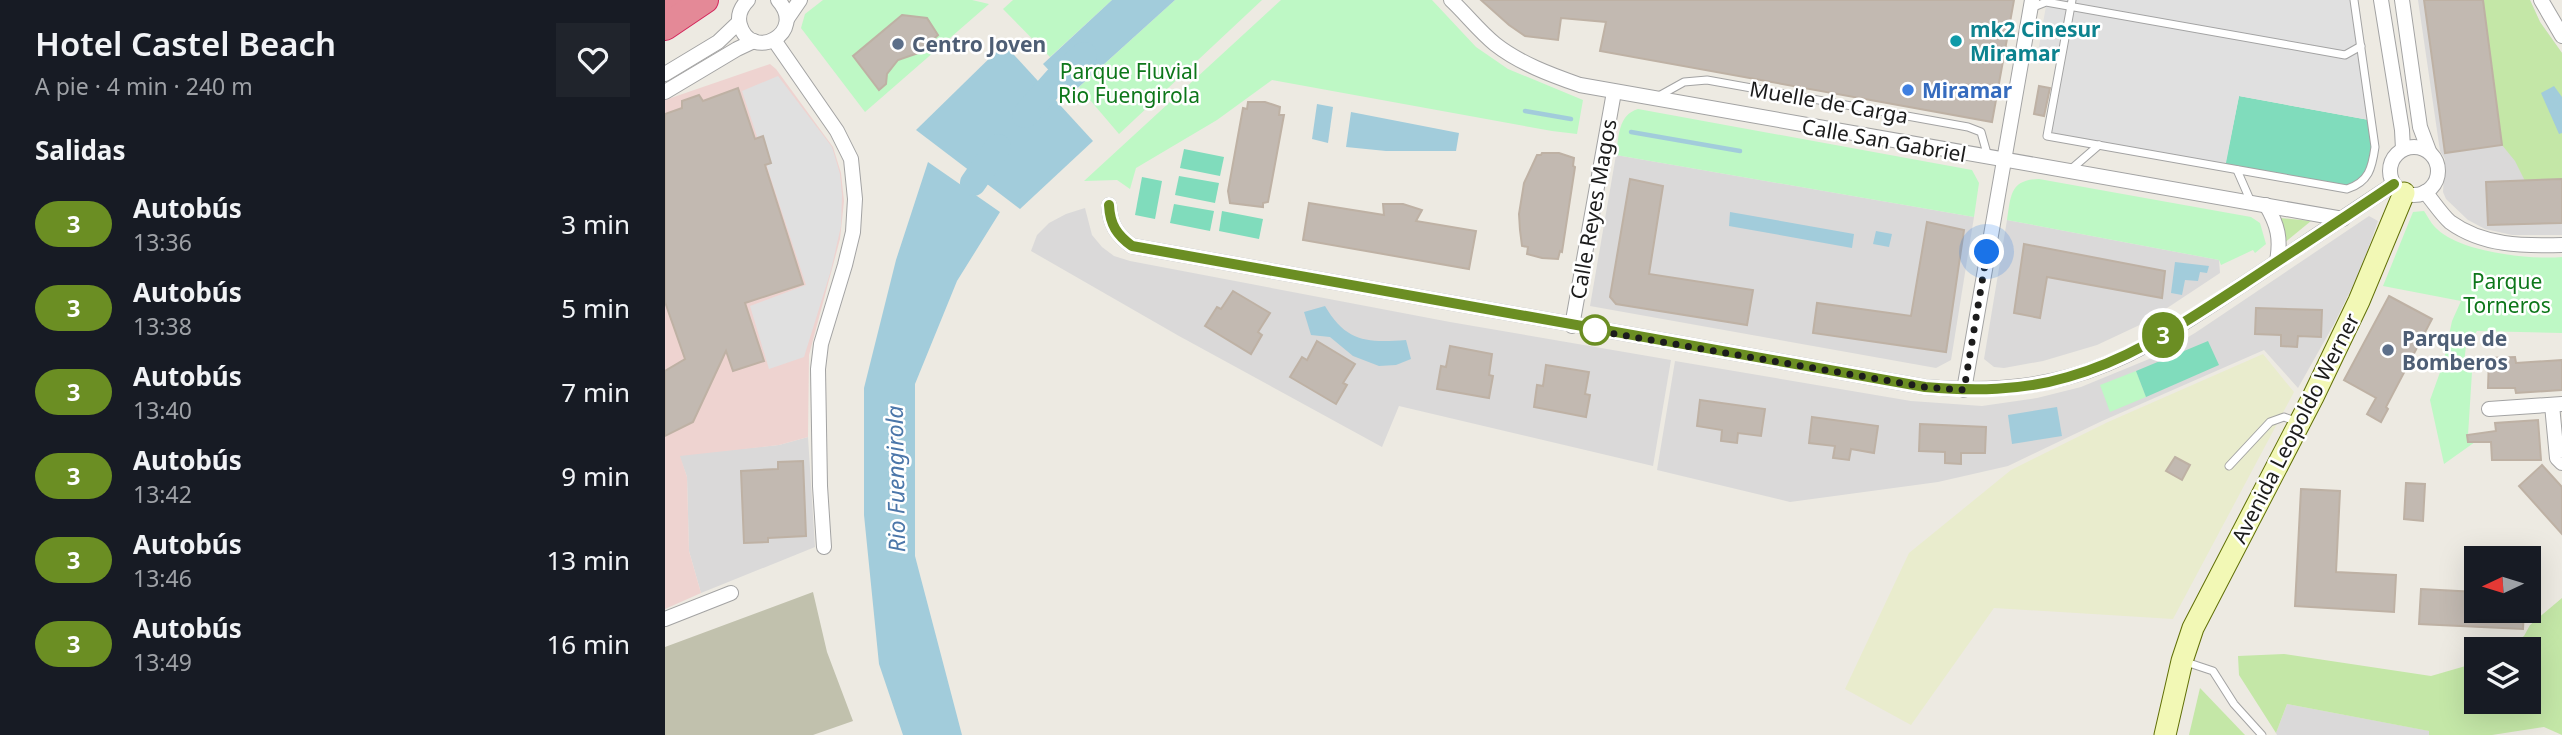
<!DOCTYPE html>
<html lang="es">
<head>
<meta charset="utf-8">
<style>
  body { margin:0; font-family:"Noto Sans",sans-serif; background:#20242c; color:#f1f3f6; height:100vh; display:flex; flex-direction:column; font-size:26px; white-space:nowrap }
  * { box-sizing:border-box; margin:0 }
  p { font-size:23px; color:#9ea1a6 }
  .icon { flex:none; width:38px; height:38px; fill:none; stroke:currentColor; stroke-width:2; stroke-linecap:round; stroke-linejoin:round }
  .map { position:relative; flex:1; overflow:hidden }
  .sheet { display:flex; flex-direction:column; background:#171b24; width:665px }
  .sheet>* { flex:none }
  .badge { padding:0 14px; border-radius:23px; font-size:24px; line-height:46px }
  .needle { width:46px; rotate:266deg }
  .controls { position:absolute; left:1799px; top:546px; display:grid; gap:14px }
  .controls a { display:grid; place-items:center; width:77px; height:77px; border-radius:0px; background:#171b24; box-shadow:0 7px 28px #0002; font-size:35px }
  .you { position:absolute; width:35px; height:35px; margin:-18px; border:5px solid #fff; border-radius:50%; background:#1a73e8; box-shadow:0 0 0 10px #1a73e833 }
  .map>.badge { position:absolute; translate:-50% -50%; box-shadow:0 0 0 4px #fff }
  h2 { padding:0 35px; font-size:26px; line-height:63px }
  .round { display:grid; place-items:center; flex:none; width:74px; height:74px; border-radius:0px; background:#20242c }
  .summary { display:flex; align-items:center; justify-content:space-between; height:119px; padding:0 35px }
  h1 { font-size:33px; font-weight:600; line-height:52px }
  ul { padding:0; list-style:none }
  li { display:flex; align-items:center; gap:21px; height:84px; padding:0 35px }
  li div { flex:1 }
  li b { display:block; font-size:26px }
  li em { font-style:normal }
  li .badge { min-width:77px; font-weight:700; text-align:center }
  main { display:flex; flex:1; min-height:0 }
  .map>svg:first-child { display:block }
</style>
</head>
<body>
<main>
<section class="sheet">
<div class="summary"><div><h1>Hotel Castel Beach</h1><p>A pie · 4 min · 240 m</p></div><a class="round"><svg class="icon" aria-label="heart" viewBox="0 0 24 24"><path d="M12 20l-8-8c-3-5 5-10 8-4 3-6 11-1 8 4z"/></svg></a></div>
<h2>Salidas</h2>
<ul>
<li><span class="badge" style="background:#6b8e23;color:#fff">3</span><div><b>Autobús</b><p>13:36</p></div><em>3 min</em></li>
<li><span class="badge" style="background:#6b8e23;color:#fff">3</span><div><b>Autobús</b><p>13:38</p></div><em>5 min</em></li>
<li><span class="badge" style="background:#6b8e23;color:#fff">3</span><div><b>Autobús</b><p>13:40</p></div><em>7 min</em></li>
<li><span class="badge" style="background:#6b8e23;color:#fff">3</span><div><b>Autobús</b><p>13:42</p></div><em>9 min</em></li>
<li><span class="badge" style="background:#6b8e23;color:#fff">3</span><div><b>Autobús</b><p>13:46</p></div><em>13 min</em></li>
<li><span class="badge" style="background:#6b8e23;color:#fff">3</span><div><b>Autobús</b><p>13:49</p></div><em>16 min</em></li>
</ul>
</section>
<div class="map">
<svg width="1897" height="735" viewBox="0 0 1897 735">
  <rect width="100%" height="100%" fill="#edeae2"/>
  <g fill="#dad9d9">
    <path d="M1753 0H1865L1875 22 1897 53V235H1847L1820 229 1803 220 1781 199 1778 192 1780 159 1775 151Z"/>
    <path d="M951 155 1309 217 1286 360 1271 368 925 306Z"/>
    <path d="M420 208 427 235 437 247 449 256 465 261 785 322 1006 360 988 466 734 406 717 447 514 336 366 251 372 235 384 223 401 214Z"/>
    <path d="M1704 216 1713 221 1696 269 1669 324 1633 388 1599 350 1437 421 1343 466 1273 482 1125 502 992 470 1010 361 1246 401 1317 406 1372 398 1416 387 1489 357 1530 333Z"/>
    <path d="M1342 220 1554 260 1555 273 1481 322 1432 345 1378 361 1339 368 1329 367 1319 359Z"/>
    <path d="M143 437 150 547 36 593 24 551 22 477 14 455 114 445Z"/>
    <path d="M1622 704 1765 731 1764 735H1612L1611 733Z"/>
  </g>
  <path fill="#eed3d0" d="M105 64 111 69 168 147 176 173 179 201 175 239 144 355 143 437 114 445 15 456 22 477 24 551 36 593 0 609V100Z"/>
  <path fill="#c1c1ad" d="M148 592 162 652 188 721 148 735H0V647Z"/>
  <path fill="#e9eccd" d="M1598 354 1629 392 1508 619 1329 608 1246 725 1180 689 1244 553 1346 470 1443 422Z"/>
  <g fill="#c4e7a7">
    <path d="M1818 0H1865L1875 22 1897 53V179L1860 181 1850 161 1837 145Z"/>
    <path d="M1615 218 1646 221 1618 244Z"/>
    <path d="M1897 598V735L1879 727 1827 735H1764V731L1622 704 1611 733 1574 675 1573 656 1619 654 1766 676 1811 663V702H1864V649H1840L1859 636 1865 625Z"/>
    <path d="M1535 688 1580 735H1524Z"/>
  </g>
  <g fill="#bef8c5">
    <path d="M158 0H307L324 4 200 112 136 28 140 14Z"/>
    <path d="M348 0H447L385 57 338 9Z"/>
    <path d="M510 0H597L454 134 414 87Z"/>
    <path d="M616 0H767L811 47 843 69 918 100 912 134 887 131 607 80 552 120 471 168 465 189 452 180 419 181Z"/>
    <path d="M973 109 1307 170 1314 183 1309 217 951 155C954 136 953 115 973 109Z"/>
    <path d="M1374 179 1586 217 1595 223 1601 244 1590 253 1588 250 1556 265 1554 260 1342 220C1346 195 1345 180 1374 179Z"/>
    <path d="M1759 211C1763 217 1767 225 1772 229 1795 252 1866 260 1897 257V333L1812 331 1801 346 1799 363 1807 372 1803 435 1810 442 1779 464 1765 400 1778 364 1787 321 1796 301 1718 286 1748 212Z"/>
    <path d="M1471 371 1481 397 1445 412 1435 385Z"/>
  </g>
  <g fill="#80dcbc">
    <path d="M1574 96 1704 120C1706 147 1713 176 1681 186L1560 165Z"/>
    <path d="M519 149 559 157 555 176 515 168Z"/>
    <path d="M514 176 554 183 550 203 510 195Z"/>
    <path d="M477 177 497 181 490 219 470 215Z"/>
    <path d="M509 204 549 211 545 231 505 223Z"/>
    <path d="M557 211 598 219 594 239 554 231Z"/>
    <path d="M1543 341 1554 365 1481 397 1471 371Z"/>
  </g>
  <g fill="#e0e0e0">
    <path d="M1382 0H1689L1704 120 1574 96 1560 168 1382 136 1395 62 1372 58Z"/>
    <path d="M113 76 167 147 175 174 177 195 176 226 166 270 139 357 104 369 85 306 141 285 77 91Z"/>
  </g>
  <g fill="#a2ccdb">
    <path d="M447 0H510L406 94 378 64Z"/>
    <path d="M339 44 428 141 355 209 251 130Z"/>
    <path d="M1889 86 1897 97V133L1894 134 1876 93Z"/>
    <path d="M652 104 668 107 663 143 647 139Z"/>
    <path d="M686 112 794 133 791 151H721L681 147Z"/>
    <path d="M263 162 335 212 292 281 250 384V556L297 735H238L214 664 199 515V388L231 260Z"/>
    <path d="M1065 212 1189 234 1187 248 1064 226Z"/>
    <path d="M1211 231 1227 234 1224 247 1208 244Z"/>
    <path d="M1510 262 1544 266 1542 273 1535 272 1533 281 1520 280 1517 295 1506 293Z"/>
    <path d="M660 306C681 342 702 343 741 340L746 359 731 365 714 366 688 356 665 337 646 335 639 312Z"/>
    <path d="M1392 407 1397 436 1347 444 1343 415Z"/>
  </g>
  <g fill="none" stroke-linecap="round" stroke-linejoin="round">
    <g stroke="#a2ccdb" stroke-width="4.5">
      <path d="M860 111 906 119"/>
      <path d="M966 132 1075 151"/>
    </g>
    <g stroke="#a2ccdb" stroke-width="26">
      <path d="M360 115 392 79 419 55"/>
      <path d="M308 183 333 147"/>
    </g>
  </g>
  <g fill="#c2b9b1" stroke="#beb1a4" stroke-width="2">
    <path d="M816 0H1349L1327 122 935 51 941 22 896 18 893 40 860 36 844 25Z"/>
    <path d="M1759 0H1818L1837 145 1780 153Z"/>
    <path d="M237 15 262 18 273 35 253 53 233 60 222 74 221 84 214 90 188 56Z"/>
    <path d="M1374 86 1385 88 1379 116 1369 114Z"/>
    <path d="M73 88 90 139 98 136 106 163 100 165 138 284 80 303 99 361 68 371 61 351 28 422 0 436V371L20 359 0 302V114L17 108V101L34 95 38 101Z"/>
    <path d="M583 102H600L615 107 614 115H619L603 202 598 203V207L565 203 563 191 578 108 582 109Z"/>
    <path d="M877 153H894L909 158 908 166 910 167 897 252 895 251 893 259 877 258 862 254 863 247 857 246 855 230 854 214 859 183 872 155H876Z"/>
    <path d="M965 179 998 186 984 274 1088 290 1082 325 951 304 945 297Z"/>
    <path d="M1897 179V223L1823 225 1821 182Z"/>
    <path d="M644 203 719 215 718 204H738L757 210 751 221 811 231 804 269 638 240Z"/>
    <path d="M1262 222 1299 230 1281 352 1148 333 1152 303 1246 316Z"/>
    <path d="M1359 244 1500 271 1497 298 1382 277 1375 318 1349 313Z"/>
    <path d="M568 291 605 313 593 332 597 335 586 354 540 326 552 307 556 309Z"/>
    <path d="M1724 296 1767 319 1721 407 1723 409 1716 422 1702 414 1711 398 1679 380Z"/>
    <path d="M1591 308 1657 310 1656 337 1633 336 1632 347 1616 346V335L1590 334Z"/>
    <path d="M652 341 690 364 678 383 682 385 671 404 625 377 637 357 642 360Z"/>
    <path d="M785 346 827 354 824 375 828 376 824 398 772 389 776 366 781 367Z"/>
    <path d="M1850 357 1851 363 1897 360V390L1851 393 1850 388H1823L1824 358Z"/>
    <path d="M881 365 924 372 920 394 925 395 921 417 869 407 872 385 878 386Z"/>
    <path d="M1035 400 1100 409 1096 436 1073 433 1072 443 1056 441 1057 430 1032 426Z"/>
    <path d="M1147 417 1213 426 1209 453 1186 449 1184 460 1168 458 1170 446 1144 443Z"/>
    <path d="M1873 420 1876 460H1827L1826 442H1803L1802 435 1831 431 1830 423Z"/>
    <path d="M1255 424 1321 427 1320 453H1296V464L1280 463V452L1254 451Z"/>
    <path d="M1510 457 1525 465 1517 480 1501 471Z"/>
    <path d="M138 461 141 536 103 538V542L79 543 76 471 113 469V462Z"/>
    <path d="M1877 465 1897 487V534L1854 486Z"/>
    <path d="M1741 483 1760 484 1758 521 1739 519Z"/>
    <path d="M1636 489 1675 491 1671 572 1731 575 1729 612 1630 606Z"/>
    <path d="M1756 589 1811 592V611H1859L1858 629 1754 624Z"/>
  </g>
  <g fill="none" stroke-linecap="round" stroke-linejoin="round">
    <g stroke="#a3a3a3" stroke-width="9">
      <g id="lane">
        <path d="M1407 0 1382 136 1682 189C1704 182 1707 168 1710 147L1689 0"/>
        <path d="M1366 8 1381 2 1680 55 1696 46"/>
        <path d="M992 97 1019 82 1042 80 1303 127 1316 132 1323 157"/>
        <path d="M1572 170 1586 202"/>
        <path d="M1404 171 1434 145"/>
        <path d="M1564 466 1605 422 1619 417 1633 422"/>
        <path d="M1521 662 1548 671 1569 704 1597 735"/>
      </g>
    </g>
    <g stroke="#a3a3a3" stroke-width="16">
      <g id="street">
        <path d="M83 0C76 7 72 15 75 25 86 63 143 33 113 0"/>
        <path d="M786 0C801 14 814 31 830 44 854 63 886 75 915 85L1678 219"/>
        <path d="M1716 0 1737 130 1738 149"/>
        <path d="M1737 0 1755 127 1764 151"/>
        <path d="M1876 0 1897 36"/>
        <path d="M122 19 135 0"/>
        <path d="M109 40 172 131 186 159 190 199 188 232 180 265 156 344 153 369 155 486 159 547"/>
        <path d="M0 74 53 42 74 22"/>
        <path d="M0 92 72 49 89 41"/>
        <circle cx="1749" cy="171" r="24"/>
        <path d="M1760 192C1768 201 1776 214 1785 222 1818 246 1858 246 1897 245"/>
        <path d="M444 205C445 225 452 235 467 246L1260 387C1309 391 1356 390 1403 377 1468 360 1522 321 1577 285 1628 251 1678 218 1729 184"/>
        <path d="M1601 205C1613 225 1616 239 1612 261"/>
        <path d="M907 326 949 92"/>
        <path d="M1299 390 1367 0"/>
        <path d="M1887 405 1892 458 1897 463"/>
        <path d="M1824 409 1897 404"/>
        <path d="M0 619 66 593"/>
      </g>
    </g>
    <g stroke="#606f06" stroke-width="23">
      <path id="secondary" d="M1500 735 1517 661 1528 628 1648 397 1694 301 1739 193"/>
    </g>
    <g stroke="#d3265b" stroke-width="28">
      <g id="highway">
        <path d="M0 2 4 0"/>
        <path d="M0 27 40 0"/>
      </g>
    </g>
    <use href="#lane" stroke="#fff" stroke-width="7"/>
    <use href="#street" stroke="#fff" stroke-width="14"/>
    <use href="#secondary" stroke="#f2f8b5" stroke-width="21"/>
    <use href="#highway" stroke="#e48997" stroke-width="26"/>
  </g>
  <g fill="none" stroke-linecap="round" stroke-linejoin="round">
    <g stroke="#fff" stroke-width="16">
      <path id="line" d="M444 205C445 225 452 235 467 246L1260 387C1308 391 1356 391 1403 377 1468 359 1521 321 1577 285 1628 251 1679 218 1729 184"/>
    </g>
    <use href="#line" stroke="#6b8e23" stroke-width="10"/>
    <path stroke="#1c1c1c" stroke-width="7" stroke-dasharray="0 12.6" d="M930 330H927L1260 387 1299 390 1322 252"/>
  </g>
  <circle fill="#0f9aa8" stroke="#fff" stroke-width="2.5" cx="1291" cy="41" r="7"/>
  <g fill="#5c6f8a" stroke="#fff" stroke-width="2.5">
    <circle cx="233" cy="44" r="7"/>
    <circle cx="1723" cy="350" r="7"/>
  </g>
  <circle fill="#3f7fe0" stroke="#fff" stroke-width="2.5" cx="1243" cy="90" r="7"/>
  <circle fill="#fff" stroke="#6b8e23" stroke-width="3.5" cx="930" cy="330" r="14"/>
  <g text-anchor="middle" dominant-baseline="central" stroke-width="5" stroke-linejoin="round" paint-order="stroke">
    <g font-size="21" font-weight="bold" fill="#0d838f" stroke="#fff" text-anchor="start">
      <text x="1305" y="29">mk2 Cinesur<tspan x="1305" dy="24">Miramar</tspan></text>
    </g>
    <g font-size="21" font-weight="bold" fill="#4e5e75" stroke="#fff" text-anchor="start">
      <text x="247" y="44">Centro Joven</text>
      <text x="1737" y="338">Parque de<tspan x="1737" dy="24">Bomberos</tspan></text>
    </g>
    <g font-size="21" fill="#0d771a" stroke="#fff">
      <text x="464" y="71">Parque Fluvial<tspan x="464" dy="24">Rio Fuengirola</tspan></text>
      <text x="1842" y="281">Parque<tspan x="1842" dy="24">Torneros</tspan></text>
    </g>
    <g font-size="21" font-weight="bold" fill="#366cbe" stroke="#fff" text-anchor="start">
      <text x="1257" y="90">Miramar</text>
    </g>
    <g font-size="21" fill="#1c1c1c" stroke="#fff">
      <text transform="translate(1164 102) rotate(10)">Muelle de Carga</text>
      <text transform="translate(1219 140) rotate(10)">Calle San Gabriel</text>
      <text transform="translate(928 209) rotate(-80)">Calle Reyes Magos</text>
      <text transform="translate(1630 428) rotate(-63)">Avenida Leopoldo Werner</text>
    </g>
    <g font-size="23" font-style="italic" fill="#4b76a9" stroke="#fff">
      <text transform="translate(230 479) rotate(-91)">Rio Fuengirola</text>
    </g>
  </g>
</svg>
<div class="controls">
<a><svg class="needle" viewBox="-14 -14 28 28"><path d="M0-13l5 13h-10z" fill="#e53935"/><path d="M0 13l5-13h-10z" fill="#9ea1a6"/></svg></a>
<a><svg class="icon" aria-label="layers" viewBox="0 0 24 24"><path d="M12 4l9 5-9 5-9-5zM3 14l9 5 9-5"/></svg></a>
</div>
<div class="you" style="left:1322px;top:252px"></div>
<b class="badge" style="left:1498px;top:335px;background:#6b8e23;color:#fff">3</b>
</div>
</main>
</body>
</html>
